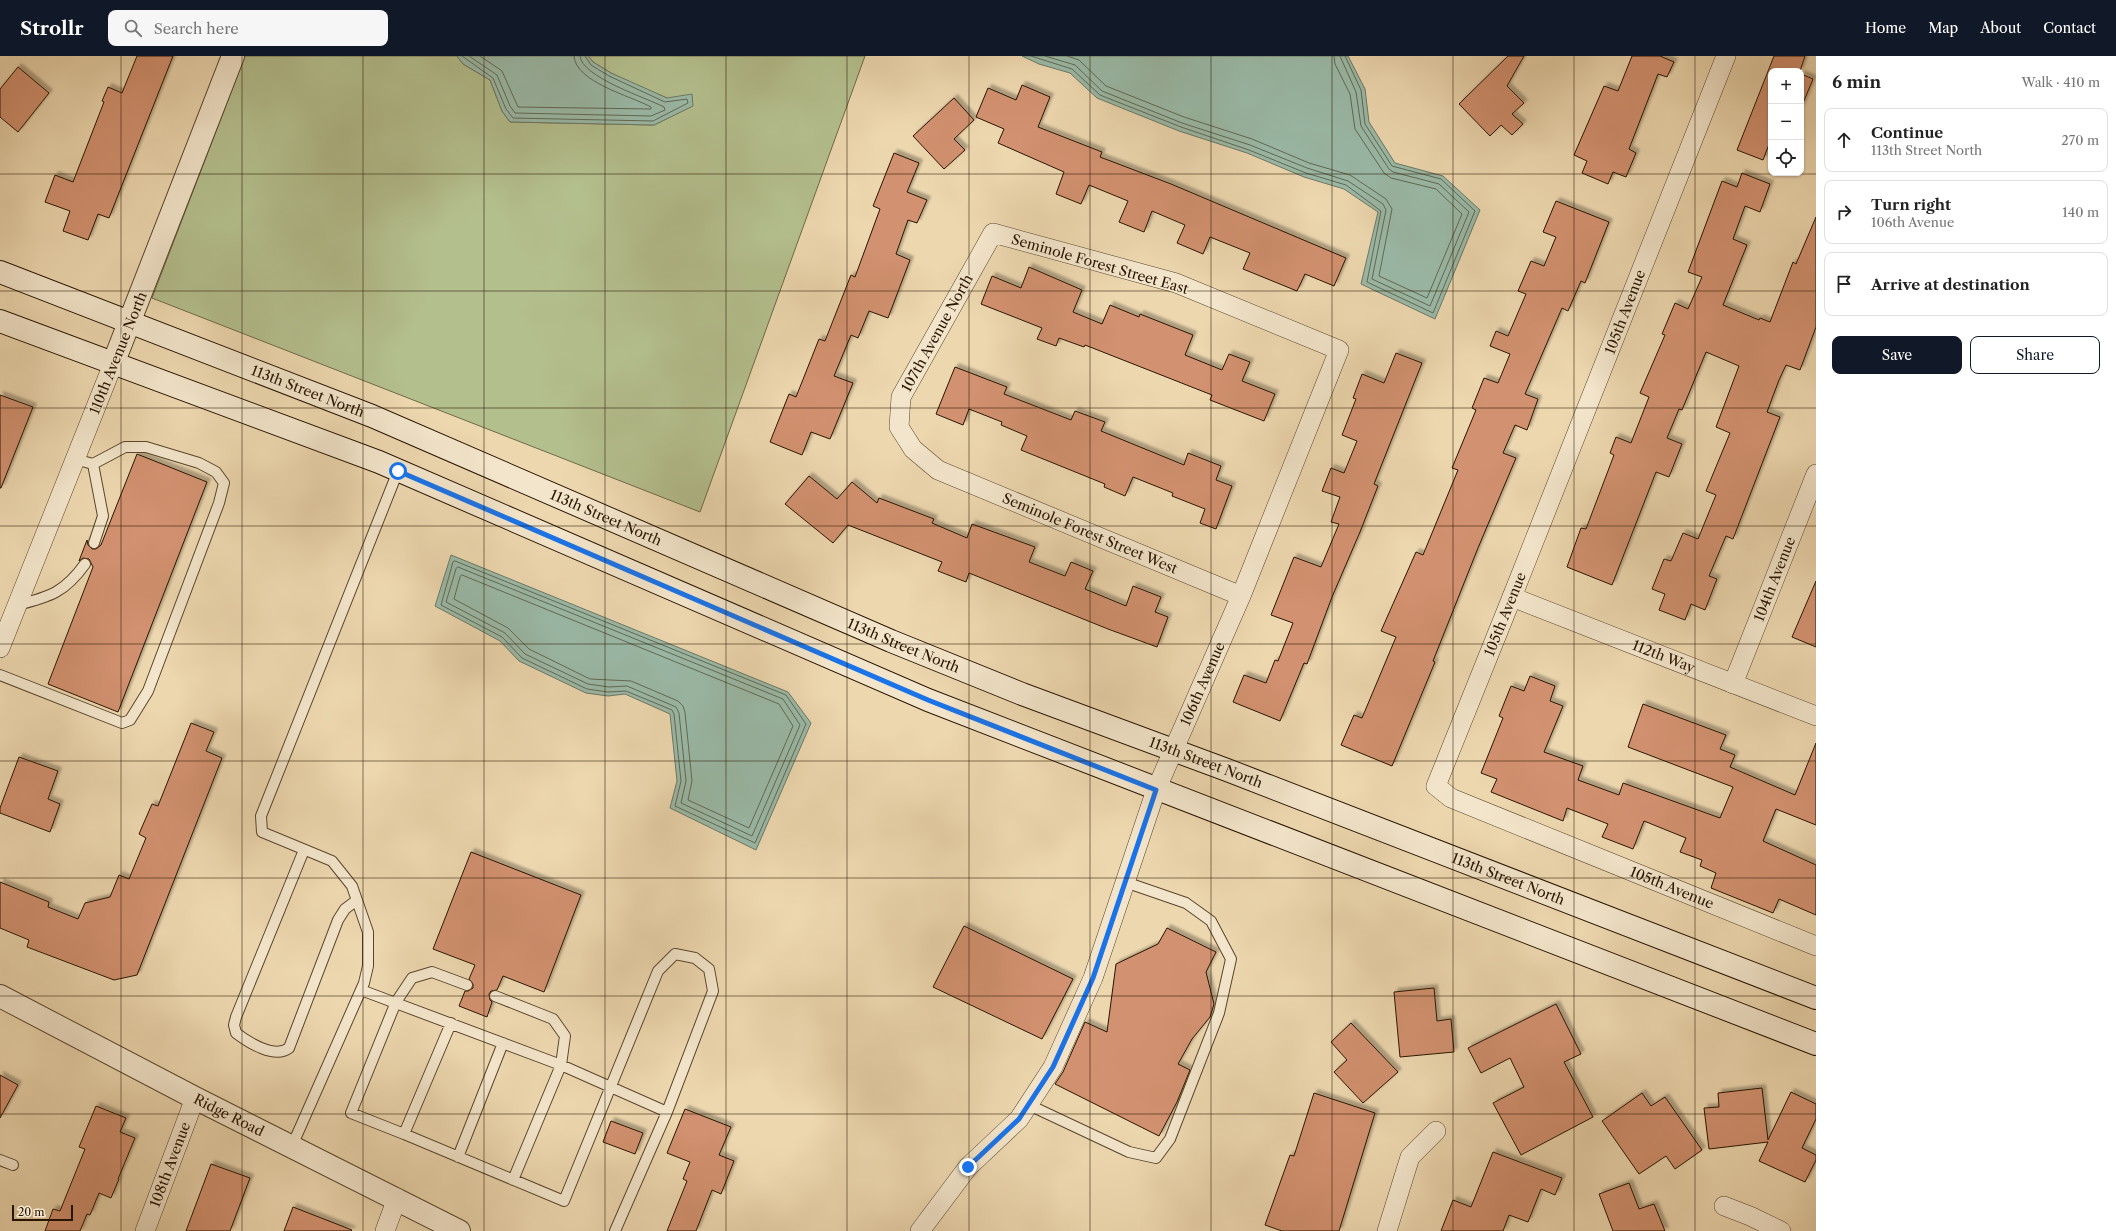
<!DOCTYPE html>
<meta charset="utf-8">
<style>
body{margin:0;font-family:"Libre Caslon Text",serif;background:#f6f6f6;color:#222}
.controls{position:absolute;right:12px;top:12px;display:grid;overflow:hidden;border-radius:8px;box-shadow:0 1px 3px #0004}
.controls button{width:36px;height:36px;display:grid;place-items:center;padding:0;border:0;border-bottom:1px solid #e0e0e0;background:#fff;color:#222;font:20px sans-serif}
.scale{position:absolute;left:12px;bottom:10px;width:61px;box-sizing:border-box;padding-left:4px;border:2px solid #291500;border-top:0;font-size:11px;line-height:14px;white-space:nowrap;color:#291500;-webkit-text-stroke:3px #f3e5cb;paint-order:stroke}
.stop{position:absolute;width:12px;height:12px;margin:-9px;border:3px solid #1a73e8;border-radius:50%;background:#fff}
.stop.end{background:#1a73e8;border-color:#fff;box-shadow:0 1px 4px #0008}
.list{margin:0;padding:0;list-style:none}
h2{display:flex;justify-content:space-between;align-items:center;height:52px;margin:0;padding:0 16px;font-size:17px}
h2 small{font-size:13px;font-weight:400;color:#767676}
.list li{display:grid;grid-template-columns:26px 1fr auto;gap:12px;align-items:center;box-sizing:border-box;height:64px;margin:0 8px 8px;padding:0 8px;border:1px solid #e0e0e0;border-radius:8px}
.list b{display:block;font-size:15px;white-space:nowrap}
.list p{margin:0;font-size:13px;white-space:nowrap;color:#767676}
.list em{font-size:13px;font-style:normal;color:#767676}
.actions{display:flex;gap:8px;padding:12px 16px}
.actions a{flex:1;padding:9px 0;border:1px solid #111827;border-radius:8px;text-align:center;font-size:14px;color:#111827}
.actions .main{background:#111827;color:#fff}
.icon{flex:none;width:22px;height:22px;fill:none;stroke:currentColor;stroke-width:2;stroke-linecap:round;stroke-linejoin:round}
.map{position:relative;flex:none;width:1816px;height:1175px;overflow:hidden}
header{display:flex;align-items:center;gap:24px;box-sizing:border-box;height:56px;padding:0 20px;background:#111827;color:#fff}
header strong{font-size:19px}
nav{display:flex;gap:22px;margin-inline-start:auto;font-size:14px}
.search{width:280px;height:36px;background:#f6f6f6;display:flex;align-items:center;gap:10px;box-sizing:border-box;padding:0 14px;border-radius:8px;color:#767676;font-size:15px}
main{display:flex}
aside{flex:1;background:#fff}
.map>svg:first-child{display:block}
</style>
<header>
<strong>Strollr</strong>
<div class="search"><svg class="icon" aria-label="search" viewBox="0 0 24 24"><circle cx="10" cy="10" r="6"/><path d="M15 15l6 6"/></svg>Search here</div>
<nav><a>Home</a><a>Map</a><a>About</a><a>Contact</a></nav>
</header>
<main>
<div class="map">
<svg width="1816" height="1175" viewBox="0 0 1816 1175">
<defs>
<filter id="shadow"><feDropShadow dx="3.5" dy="-3.5" stdDeviation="1" flood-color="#0004"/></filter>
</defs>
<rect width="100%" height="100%" fill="#edd7af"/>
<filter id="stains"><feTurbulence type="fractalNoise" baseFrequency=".005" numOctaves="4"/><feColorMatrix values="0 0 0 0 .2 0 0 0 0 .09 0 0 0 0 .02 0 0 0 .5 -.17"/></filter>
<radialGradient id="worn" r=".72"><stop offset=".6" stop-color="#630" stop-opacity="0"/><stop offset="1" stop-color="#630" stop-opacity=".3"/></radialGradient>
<path fill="#b4bf8e" stroke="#6e6a47" d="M 245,0 L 457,0 L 463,8 L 490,24 L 502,55 L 510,66 L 654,69 L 692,50 L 667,42 L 630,27 L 611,17 L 593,6 L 588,0 L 865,0 L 700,456 L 152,242 Z"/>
<path fill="#9abaa8" stroke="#6d7865" d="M 457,0 L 588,0 L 593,6 L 611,17 L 667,42 L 692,38 L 693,50 L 654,69 L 510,66 L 502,55 L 490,24 L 463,8 Z
M 1022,0 L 1348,0 L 1365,33 L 1369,66 L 1395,107 L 1443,120 L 1480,154 L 1435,263 L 1361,228 L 1378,156 L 1344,133 L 1304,121 L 1247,97 L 1179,75 L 1097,42 L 1070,17 L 1039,8 Z
M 451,499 L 788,636 L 811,667 L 756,794 L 670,752 L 677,725 L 670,658 L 625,638 L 608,640 L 586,637 L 519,605 L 500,585 L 435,550 Z"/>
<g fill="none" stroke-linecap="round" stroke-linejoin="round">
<path stroke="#626854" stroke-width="1" d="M 462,0 L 493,22 L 506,53 L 513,62 L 653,65 L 688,47 L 687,43 L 665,46 L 609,20 L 591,9 L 585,0
M 469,0 L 497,19 L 510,50 L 515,57 L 651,60 L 665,54 L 664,51 C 647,42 581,21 580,0
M 480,0 L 502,15 L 518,51 L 651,53 L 651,51 C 631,40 575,26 574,0
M 1031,0 L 1072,13 L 1100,39 L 1181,71 L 1249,94 L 1306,117 L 1346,129 L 1381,155 L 1367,226 L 1433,257 L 1475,155 L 1441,123 L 1392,110 L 1365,68 L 1361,34 L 1345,0
M 1045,0 L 1075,9 L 1102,35 L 1182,67 L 1250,89 L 1307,112 L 1348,125 L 1383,148 L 1386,154 L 1372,223 L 1430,250 L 1469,156 L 1439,128 L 1393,116 L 1389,113 L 1361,70 L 1356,36 L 1340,0
M 1067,0 L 1079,4 L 1106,30 L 1184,61 L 1252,83 L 1309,107 L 1350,119 L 1386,143 L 1392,153 L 1379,220 L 1427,242 L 1462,158 L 1436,133 L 1391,122 L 1384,117 L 1355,73 L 1350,38 L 1335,8 L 1334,0
M 455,505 L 786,639 L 806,668 L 755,787 L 675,750 L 681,725 L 674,658 L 672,654 L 626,635 L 608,636 L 587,633 L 522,602 L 502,581 L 441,549 L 453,506 Z
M 458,511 L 783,643 L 800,669 L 752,780 L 681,747 L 686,725 L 679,657 L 676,651 L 627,630 L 609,631 L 588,628 L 525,598 L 505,577 L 446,546 L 456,513 Z
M 462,519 L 779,648 L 793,670 L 749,772 L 688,744 L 692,725 L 685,656 L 683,650 L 678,645 L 631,625 L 590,623 L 529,593 L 508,572 L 454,543 L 460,521 Z"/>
</g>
<path fill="#d2916f" stroke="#291500" filter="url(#shadow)" d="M 137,0 L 173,0 L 109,162 L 98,158 L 88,184 L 63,175 L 70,155 L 45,146 L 55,119 L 73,126 L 104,46 L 102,45 L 108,31 L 122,37 Z
M 1508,0 L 1524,0 L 1507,30 L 1524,47 L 1512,58 L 1523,68 L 1512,79 L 1501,69 L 1490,80 L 1459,48 Z
M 1632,0 L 1660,0 L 1674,6 L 1667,21 L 1658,18 L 1629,93 L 1636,97 L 1626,121 L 1613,116 L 1608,128 L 1582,117 L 1587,105 L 1574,99 L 1604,30 L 1618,35 Z
M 1774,0 L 1805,0 L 1800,15 L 1771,15 L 1771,83 L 1763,104 L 1737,94 Z
M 18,11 L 49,37 L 18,76 L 0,61 L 0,33 Z
M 1801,18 L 1813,23 L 1801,52 Z
M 1022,29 L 1050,41 L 1038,71 L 1102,96 L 1100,101 L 1171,128 L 1346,202 L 1334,230 L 1305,218 L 1297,235 L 1243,213 L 1250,197 L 1210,181 L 1203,198 L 1177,187 L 1185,169 L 1152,155 L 1144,176 L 1119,166 L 1128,145 L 1089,129 L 1081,148 L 1056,138 L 1064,116 L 998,87 L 1004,73 L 976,61 L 988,32 L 1016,44 Z
M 954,42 L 974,64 L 954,83 L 965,94 L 944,113 L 913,80 Z
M 894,97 L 919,107 L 907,136 L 927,144 L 917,167 L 908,164 L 896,198 L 910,204 L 888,262 L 869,255 L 858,282 L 851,279 L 834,320 L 853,327 L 830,383 L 811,376 L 802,399 L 770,386 L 789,338 L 796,341 L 819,283 L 825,285 L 851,219 L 855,221 L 880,153 L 873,150 Z
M 1742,117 L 1770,128 L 1760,156 L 1745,150 L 1733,183 L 1747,189 L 1723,249 L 1759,264 L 1760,262 L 1770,266 L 1793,206 L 1796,208 L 1816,161 L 1816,271 L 1800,314 L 1786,309 L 1779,324 L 1767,356 L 1780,361 L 1733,483 L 1726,480 L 1709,520 L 1717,523 L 1705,554 L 1691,548 L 1685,564 L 1659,554 L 1665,538 L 1652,533 L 1664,503 L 1671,505 L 1683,477 L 1698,483 L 1716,439 L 1706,435 L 1730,377 L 1716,371 L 1739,310 L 1706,296 L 1682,354 L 1679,353 L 1667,382 L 1682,388 L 1669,421 L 1656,416 L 1612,529 L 1567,511 L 1581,472 L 1586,473 L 1614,399 L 1610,397 L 1616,381 L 1631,387 L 1649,341 L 1640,337 L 1665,279 L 1662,278 L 1675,247 L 1688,253 L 1702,221 L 1688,216 L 1722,125 L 1737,131 Z
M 1556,145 L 1609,166 L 1585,227 L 1581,225 L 1568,255 L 1562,252 L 1525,338 L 1538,343 L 1527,374 L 1515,369 L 1503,397 L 1516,402 L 1478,492 L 1433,605 L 1435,606 L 1392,710 L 1341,689 L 1354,659 L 1362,662 L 1396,581 L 1381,575 L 1416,496 L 1423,499 L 1458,414 L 1452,412 L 1476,354 L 1472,352 L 1484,322 L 1498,327 L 1510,298 L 1490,290 L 1496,275 L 1508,280 L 1526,238 L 1518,235 L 1531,205 L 1544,210 L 1556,181 L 1543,176 Z
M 1029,211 L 1082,234 L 1073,256 L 1102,268 L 1110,249 L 1139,261 L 1140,258 L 1193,279 L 1185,299 L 1222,314 L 1229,298 L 1250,306 L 1242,325 L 1275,338 L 1264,365 L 1210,344 L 1212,339 L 1085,289 L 1084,291 L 1059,282 L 1056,290 L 1037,283 L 1042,272 L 981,248 L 992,220 L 1021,232 Z
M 1396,297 L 1422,307 L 1374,428 L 1378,430 L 1360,476 L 1332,541 L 1307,608 L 1304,607 L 1280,665 L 1233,646 L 1244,619 L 1266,627 L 1275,604 L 1278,605 L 1293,567 L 1271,559 L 1294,501 L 1321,511 L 1339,468 L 1331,466 L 1340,441 L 1322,435 L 1331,412 L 1344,417 L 1357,385 L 1342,379 L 1356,343 L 1353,342 L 1362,318 L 1384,327 Z
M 955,311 L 1007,331 L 1004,338 L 1071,364 L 1075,355 L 1105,366 L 1101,375 L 1184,409 L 1188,397 L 1221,410 L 1216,424 L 1232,430 L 1216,473 L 1200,467 L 1205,453 L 1172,440 L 1173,437 L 1133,421 L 1125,440 L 1104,431 L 1105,428 L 1021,394 L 1027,380 L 1001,369 L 1002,366 L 969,353 L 963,369 L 936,358 Z
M 0,339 L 33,351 L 1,432 L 0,432 Z
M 137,398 L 207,426 L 118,656 L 48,628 L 93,511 L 89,503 L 83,502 L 79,505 L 87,484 L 88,489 L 92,493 L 96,493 L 101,489 Z
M 809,420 L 837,443 L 852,426 L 877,447 L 879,442 L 934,463 L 932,467 L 967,482 L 972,468 L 1035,491 L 1029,506 L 1065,520 L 1071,506 L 1093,515 L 1085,533 L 1126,550 L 1133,530 L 1161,541 L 1155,556 L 1168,561 L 1157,591 L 1108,573 L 969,517 L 966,526 L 938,515 L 942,506 L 848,469 L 833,487 L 785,448 Z
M 1816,525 L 1816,591 L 1792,581 Z
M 1530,620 L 1555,630 L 1550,645 L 1563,650 L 1544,696 L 1583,710 L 1578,724 L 1619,739 L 1623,727 L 1720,762 L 1733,731 L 1628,691 L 1643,648 L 1726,679 L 1720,693 L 1735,699 L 1730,711 L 1795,739 L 1816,687 L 1816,769 L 1776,753 L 1763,785 L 1816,809 L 1816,859 L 1779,843 L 1773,857 L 1711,832 L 1716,817 L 1700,810 L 1702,804 L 1680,796 L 1686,782 L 1644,765 L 1633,793 L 1602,781 L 1608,768 L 1567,752 L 1563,765 L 1491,736 L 1497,723 L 1481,717 L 1503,662 L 1499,660 L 1511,630 L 1524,635 Z
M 191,667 L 214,676 L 206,695 L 222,702 L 137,919 L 114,924 L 27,891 L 29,884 L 0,872 L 0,826 L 49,846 L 48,851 L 78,863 L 85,847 L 110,841 L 119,819 L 129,823 L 146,782 L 139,778 L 152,748 L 158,750 Z
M 19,701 L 58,715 L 48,743 L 60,748 L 50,776 L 0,757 L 0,752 Z
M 471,796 L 581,839 L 544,936 L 503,920 L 497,934 L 491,935 L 489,938 L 490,944 L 492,946 L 487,961 L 459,950 L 465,935 L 468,935 L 473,932 L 473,928 L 469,923 L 475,909 L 433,893 Z
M 964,870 L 1073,923 L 1042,983 L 933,931 Z
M 1167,872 L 1216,896 L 1206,916 L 1214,948 L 1210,961 L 1192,983 L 1178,1008 L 1190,1014 L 1177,1046 L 1159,1080 L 1055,1028 L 1063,1016 L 1085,966 L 1107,976 L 1116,908 L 1158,888 Z
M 1434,932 L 1437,965 L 1451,963 L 1454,996 L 1400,1001 L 1394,936 Z
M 1556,948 L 1581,998 L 1564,1006 L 1593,1061 L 1521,1099 L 1493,1047 L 1524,1031 L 1510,1002 L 1481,1017 L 1468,992 Z
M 1351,967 L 1398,1016 L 1363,1047 L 1334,1016 L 1347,1004 L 1331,986 Z
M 0,1019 L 18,1029 L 0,1062 Z
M 1762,1032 L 1768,1084 L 1791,1036 L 1816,1048 L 1816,1063 L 1802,1092 L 1816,1099 L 1816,1104 L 1805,1126 L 1759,1105 L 1768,1086 L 1709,1093 L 1704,1052 L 1719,1051 L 1718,1037 Z
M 1314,1037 L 1375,1057 L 1339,1175 L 1282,1175 L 1265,1169 L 1290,1099 L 1294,1100 Z
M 1642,1037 L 1651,1050 L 1665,1041 L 1702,1094 L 1675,1113 L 1666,1100 L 1639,1118 L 1602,1065 Z
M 96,1050 L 126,1062 L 120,1076 L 135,1082 L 118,1123 L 119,1123 L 111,1142 L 99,1137 L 90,1159 L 87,1158 L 80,1175 L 45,1175 L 53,1153 L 60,1155 L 85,1093 L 79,1091 Z
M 685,1053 L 731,1071 L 719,1099 L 734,1105 L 721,1138 L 712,1134 L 696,1175 L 667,1175 L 687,1125 L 683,1123 L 690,1106 L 667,1097 Z
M 611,1065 L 643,1077 L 635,1098 L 603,1086 Z
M 1493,1096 L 1562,1122 L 1555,1139 L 1541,1133 L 1528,1166 L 1509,1159 L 1503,1175 L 1441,1175 L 1453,1144 L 1471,1151 Z
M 211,1108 L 250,1122 L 230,1175 L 186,1175 Z
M 1629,1127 L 1639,1153 L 1654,1148 L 1665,1175 L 1613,1175 L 1599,1138 Z
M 293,1151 L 352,1174 L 351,1175 L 284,1175 Z"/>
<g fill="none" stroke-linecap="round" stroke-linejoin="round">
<defs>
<path id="service" d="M 75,403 L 93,408 L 103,460 L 94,487
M 17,549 C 50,541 65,536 85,508
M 0,619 L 122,667 L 130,664 L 148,635 L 219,447 L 224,427 L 216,416 L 199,407 L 146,391 L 125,391 L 93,408
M 304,794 L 236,961 L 234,969 L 236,977 C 249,987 275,1003 289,992 L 338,864 L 345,853 L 357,844
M 361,934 L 561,1009 L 667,1056 L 615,1175
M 495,940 L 553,963 L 565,980 L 561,1009 L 513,1124
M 451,967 L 404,1078 L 564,1145 L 658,915 L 675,898 L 695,902 L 709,913 L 713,935 L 667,1056
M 1029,1049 L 1129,1096 L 1156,1102 L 1170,1083 L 1219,957 L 1231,903 L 1211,865 L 1186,847 L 1125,826
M 404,1078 L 351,1057 L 396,946 L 412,922 L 432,916 L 467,929
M 292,1090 L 364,927 L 368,910 L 368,876 L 352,830 L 332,805 L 262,776 L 261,760 L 398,415
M 458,1101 L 503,987
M 0,1104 L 13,1109"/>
<g id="minor">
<path id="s1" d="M 1726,0 L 1512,541 L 1436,730 L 1451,742 L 1816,890"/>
<path id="s2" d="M 1512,541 L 1816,660"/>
<path d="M 0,592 L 113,308"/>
<path id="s3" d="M 1733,628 L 1816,418"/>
<path d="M 1724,1150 L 1750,1160 L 1781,1175"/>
<path id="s4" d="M 145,1175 L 195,1042"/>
<path d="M 385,1175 L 397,1142"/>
<path id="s5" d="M 920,1175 L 968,1111 L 1019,1063 L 1053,1011 L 1093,922 L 1156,734 L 1241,540 L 1339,294 L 1176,227 L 993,177 L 901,341 L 899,371 L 913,393 L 938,414 L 1241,540"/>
<path d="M 1387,1175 L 1410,1101 L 1436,1075"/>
</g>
<g id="tertiary">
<path d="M 113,308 L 233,0"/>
<path id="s6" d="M 0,940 L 195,1042 L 459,1175"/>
</g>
<g id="secondary">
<path id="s7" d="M 0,216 L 372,360 L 891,585 L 1022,638 L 1227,714 L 1816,942"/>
<path d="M 0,265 L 379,406 L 928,644 L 1816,988"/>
</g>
</defs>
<use href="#service" stroke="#5a462c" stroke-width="12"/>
<use href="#minor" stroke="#5a462c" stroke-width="20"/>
<use href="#tertiary" stroke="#5a462c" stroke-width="24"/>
<use href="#secondary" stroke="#291500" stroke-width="24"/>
<use href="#service" stroke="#f3e5cb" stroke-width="10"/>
<use href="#minor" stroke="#f3e5cb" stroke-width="19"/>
<use href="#tertiary" stroke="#f3e5cb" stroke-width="22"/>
<use href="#secondary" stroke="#f3e5cb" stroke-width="22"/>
</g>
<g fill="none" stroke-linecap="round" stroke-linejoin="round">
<path stroke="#1a73e8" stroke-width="5" d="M 398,415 L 928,644 L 1156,734 L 1093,922 L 1053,1011 L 1019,1063 L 968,1111"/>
</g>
<path fill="none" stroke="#291500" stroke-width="1" stroke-opacity="0.55" d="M 121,0 L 121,1175M 242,0 L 242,1175M 363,0 L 363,1175M 484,0 L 484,1175M 605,0 L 605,1175M 726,0 L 726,1175M 847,0 L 847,1175M 969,0 L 969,1175M 1090,0 L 1090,1175M 1211,0 L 1211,1175M 1332,0 L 1332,1175M 1453,0 L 1453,1175M 1574,0 L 1574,1175M 1695,0 L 1695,1175M 0,118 L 1816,118M 0,235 L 1816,235M 0,352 L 1816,352M 0,470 L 1816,470M 0,588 L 1816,588M 0,705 L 1816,705M 0,822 L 1816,822M 0,940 L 1816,940M 0,1058 L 1816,1058"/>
<g text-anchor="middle" stroke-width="3" stroke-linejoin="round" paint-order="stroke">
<g font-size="14" fill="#291500" stroke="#f3e5cb">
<text transform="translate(1100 208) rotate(16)" y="5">Seminole Forest Street East</text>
<text transform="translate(1625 256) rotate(-69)" y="5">105th Avenue</text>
<text transform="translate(937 277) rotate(-61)" y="5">107th Avenue North</text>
<text transform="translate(118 297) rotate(-68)" y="5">110th Avenue North</text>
<text dy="5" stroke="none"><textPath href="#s7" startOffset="330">113th Street North</textPath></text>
<text dy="5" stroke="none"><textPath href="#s7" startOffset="654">113th Street North</textPath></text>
<text dy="5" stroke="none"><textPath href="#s5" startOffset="1792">Seminole Forest Street West</textPath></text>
<text dy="5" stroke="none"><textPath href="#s3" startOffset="113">104th Avenue</textPath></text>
<text transform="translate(1505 558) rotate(-68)" y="5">105th Avenue</text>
<text dy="5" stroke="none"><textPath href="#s7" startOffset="978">113th Street North</textPath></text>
<text dy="5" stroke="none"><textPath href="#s2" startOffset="163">112th Way</textPath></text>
<text dy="5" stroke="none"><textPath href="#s5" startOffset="624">106th Avenue</textPath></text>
<text dy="5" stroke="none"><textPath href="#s7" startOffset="1302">113th Street North</textPath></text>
<text dy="5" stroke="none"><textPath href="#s7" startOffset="1626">113th Street North</textPath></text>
<text dy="5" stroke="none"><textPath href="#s1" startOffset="1043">105th Avenue</textPath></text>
<text dy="5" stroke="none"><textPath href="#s6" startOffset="258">Ridge Road</textPath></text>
<text dy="5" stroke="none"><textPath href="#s4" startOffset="71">108th Avenue</textPath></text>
</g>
</g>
<rect width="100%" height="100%" filter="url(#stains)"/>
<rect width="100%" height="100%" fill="url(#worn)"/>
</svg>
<div class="controls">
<button>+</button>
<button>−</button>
<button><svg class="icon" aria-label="locate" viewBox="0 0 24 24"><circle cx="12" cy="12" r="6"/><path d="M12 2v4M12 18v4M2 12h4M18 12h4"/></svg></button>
</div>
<div class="scale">20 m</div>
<div class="stop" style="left:398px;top:415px"></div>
<div class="stop end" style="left:968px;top:1111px"></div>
</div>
<aside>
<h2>6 min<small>Walk · 410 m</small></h2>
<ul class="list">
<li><svg class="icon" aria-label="ahead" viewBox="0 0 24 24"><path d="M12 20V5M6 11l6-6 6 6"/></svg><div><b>Continue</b><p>113th Street North</p></div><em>270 m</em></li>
<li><svg class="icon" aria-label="right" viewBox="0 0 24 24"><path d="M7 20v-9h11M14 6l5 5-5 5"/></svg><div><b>Turn right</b><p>106th Avenue</p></div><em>140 m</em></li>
<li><svg class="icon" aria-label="arrive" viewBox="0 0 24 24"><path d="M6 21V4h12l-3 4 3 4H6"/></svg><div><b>Arrive at destination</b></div></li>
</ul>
<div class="actions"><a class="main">Save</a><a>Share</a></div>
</aside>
</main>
